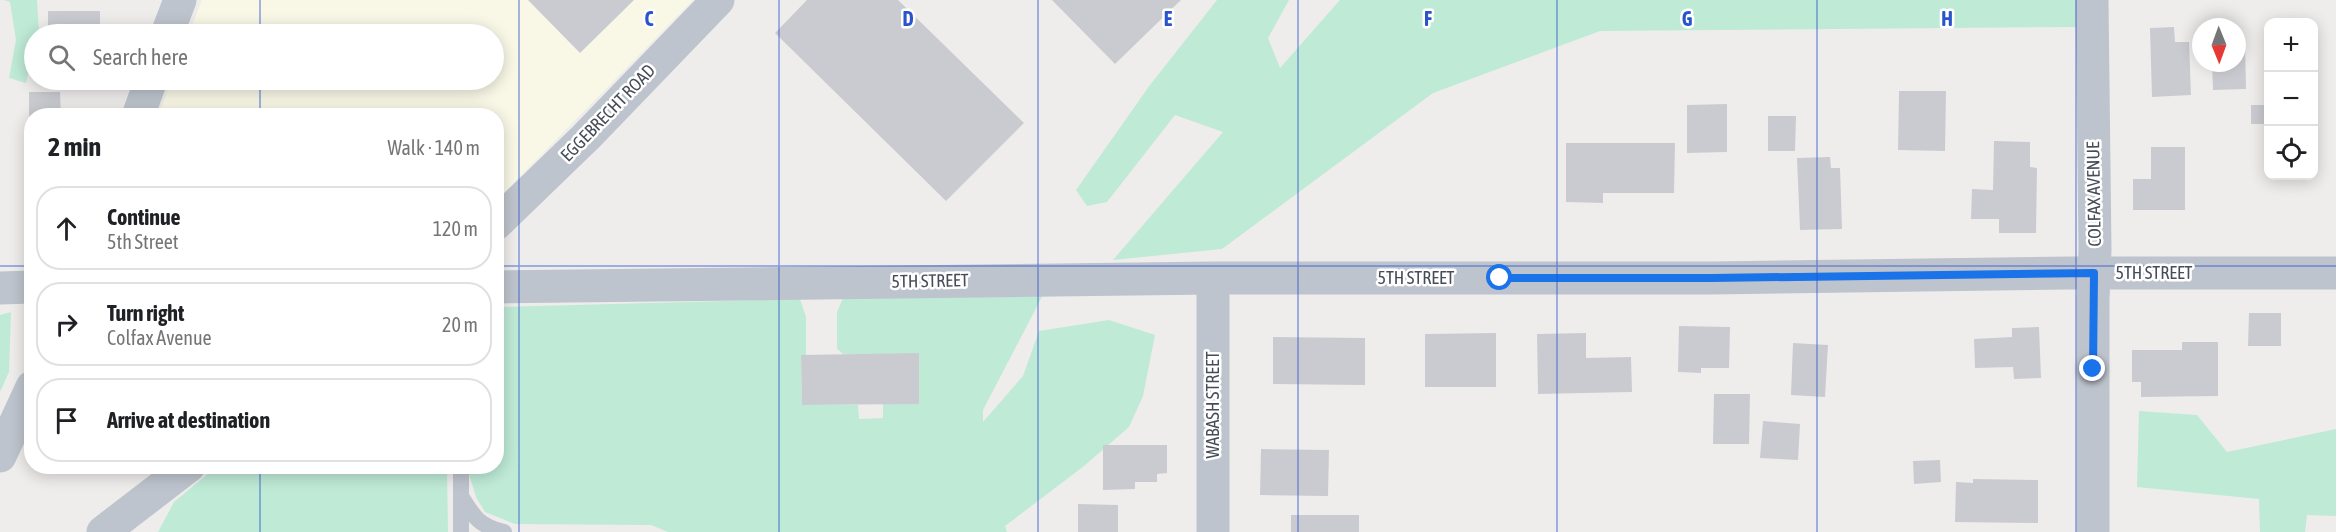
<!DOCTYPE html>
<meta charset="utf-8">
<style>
body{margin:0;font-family:"Asap Condensed",sans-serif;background:#f2f2f2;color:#202124}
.controls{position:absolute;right:18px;top:18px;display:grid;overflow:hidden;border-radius:12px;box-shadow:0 3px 15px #0003}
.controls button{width:54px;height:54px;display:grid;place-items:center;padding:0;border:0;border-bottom:2px solid #e0e0e0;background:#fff;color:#202124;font:30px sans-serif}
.compass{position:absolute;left:2192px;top:18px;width:54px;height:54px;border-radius:50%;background:#fff;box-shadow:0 3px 15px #0003;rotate:179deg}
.stop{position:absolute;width:18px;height:18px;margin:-14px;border:4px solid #1a73e8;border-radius:50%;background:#fff}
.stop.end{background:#1a73e8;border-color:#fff;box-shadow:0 2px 6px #0008}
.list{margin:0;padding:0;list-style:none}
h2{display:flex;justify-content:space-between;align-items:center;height:78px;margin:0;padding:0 24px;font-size:26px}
h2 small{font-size:20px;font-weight:400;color:#757577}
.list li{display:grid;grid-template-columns:39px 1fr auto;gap:18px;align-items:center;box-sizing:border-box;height:84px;margin:0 12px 12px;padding:0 12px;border:2px solid #e0e0e0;border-radius:24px}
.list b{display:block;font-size:22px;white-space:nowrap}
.list p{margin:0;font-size:20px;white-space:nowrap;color:#757577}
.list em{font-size:20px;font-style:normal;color:#757577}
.icon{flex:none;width:33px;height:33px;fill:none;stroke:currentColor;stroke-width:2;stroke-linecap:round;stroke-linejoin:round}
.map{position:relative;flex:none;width:2336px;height:532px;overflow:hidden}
.search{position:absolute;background:#fff;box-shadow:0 3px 15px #0003;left:24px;top:24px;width:480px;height:66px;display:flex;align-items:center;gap:15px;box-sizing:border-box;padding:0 21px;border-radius:33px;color:#757577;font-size:22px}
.panel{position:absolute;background:#fff;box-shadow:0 3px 15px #0003;left:24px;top:108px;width:480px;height:366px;border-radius:24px}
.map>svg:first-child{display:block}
</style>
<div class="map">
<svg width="2336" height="532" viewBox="0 0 2336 532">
<rect width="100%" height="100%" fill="#efedec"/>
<path fill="#f9f7e6" d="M 202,0 L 693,0 L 497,200 L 496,116 L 158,116 L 172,80 L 494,80 L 494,34 L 189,34 Z"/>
<path fill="#beead6" d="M 4,0 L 37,0 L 39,33 L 34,34 L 34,50 L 26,83 L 9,78 L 16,40 L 10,2 Z
M 1217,0 L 1289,0 L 1268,38 L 1280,68 L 1340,0 L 2076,0 L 2076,27 L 1600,31 L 1433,93 L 1222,249 L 1113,260 L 1223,132 L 1175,115 L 1107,202 L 1087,206 L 1076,190 L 1150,85 Z
M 1045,291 L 983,410 L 983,422 L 1023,376 L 1039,331 L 1109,320 L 1155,335 L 1143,396 L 1129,427 L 1084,466 L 1005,526 L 1007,532 L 668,532 L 651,525 L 515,524 L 485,512 L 476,497 L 467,467 L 496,466 L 497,307 L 800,299 L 806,317 L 806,355 L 801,355 L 802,405 L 858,405 L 859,419 L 883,418 L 883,404 L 919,404 L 919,354 L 843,354 L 837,349 L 837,312 L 843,298 Z
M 11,312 L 9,372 L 0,392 L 0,315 Z
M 2139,411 L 2197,415 L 2227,452 L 2336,429 L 2336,516 L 2307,515 L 2305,532 L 2260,532 L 2259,499 L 2137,487 Z
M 216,467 L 447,467 L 448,532 L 158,532 L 174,502 Z"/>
<path fill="#cacbd1" d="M 528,0 L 634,0 L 580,53 Z
M 807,0 L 898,0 L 1024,123 L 946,201 L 775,33 Z
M 1052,0 L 1181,0 L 1115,64 Z
M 48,11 L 100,11 L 100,34 L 48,34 Z
M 2174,27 L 2175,42 L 2189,42 L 2191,95 L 2152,97 L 2150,28 Z
M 2237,42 L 2245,42 L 2246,89 L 2213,90 L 2212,63 L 2237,63 Z
M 1899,91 L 1946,91 L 1945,151 L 1898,150 Z
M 29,92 L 60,92 L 61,116 L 29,116 Z
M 1727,104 L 1727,152 L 1687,153 L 1687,105 Z
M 2251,105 L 2268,105 L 2268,124 L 2251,124 Z
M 1768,116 L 1796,116 L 1795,151 L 1768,151 Z
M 1994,141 L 2030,142 L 2030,167 L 2037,168 L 2036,233 L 1999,233 L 1999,219 L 1971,219 L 1972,189 L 1993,190 Z
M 1566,143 L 1675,143 L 1674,193 L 1603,193 L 1603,203 L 1566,202 Z
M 2151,147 L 2185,147 L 2185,210 L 2133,210 L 2133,179 L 2151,179 Z
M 1830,157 L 1831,168 L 1840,168 L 1842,229 L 1800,230 L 1797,158 Z
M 2249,313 L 2281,313 L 2281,346 L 2248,346 Z
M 1679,326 L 1730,327 L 1729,368 L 1701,368 L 1701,373 L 1678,372 Z
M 2039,327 L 2041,378 L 2014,379 L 2013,367 L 1975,368 L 1974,339 L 2012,337 L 2012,328 Z
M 1496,333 L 1496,387 L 1425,387 L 1425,334 Z
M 1586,333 L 1586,358 L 1631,357 L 1632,392 L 1538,394 L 1537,334 Z
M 1273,337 L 1365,338 L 1365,385 L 1273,384 Z
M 2182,342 L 2218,342 L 2218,396 L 2141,397 L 2141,382 L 2132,382 L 2132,350 L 2182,350 Z
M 1793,343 L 1828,345 L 1825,397 L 1791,395 Z
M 919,353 L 919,404 L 802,405 L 801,355 Z
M 1714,394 L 1750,394 L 1749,444 L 1713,444 Z
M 1763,421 L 1800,424 L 1798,460 L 1760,458 Z
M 1103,445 L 1167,445 L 1167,473 L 1157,474 L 1157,482 L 1135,482 L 1135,489 L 1103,490 Z
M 1261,449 L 1329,450 L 1328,496 L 1260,495 Z
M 1940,460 L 1941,482 L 1914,484 L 1913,461 Z
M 1973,479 L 2038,480 L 2038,523 L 1955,522 L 1956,482 L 1973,483 Z
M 1078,504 L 1118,505 L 1118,532 L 1078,532 Z
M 1291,515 L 1359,515 L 1359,532 L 1291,532 Z"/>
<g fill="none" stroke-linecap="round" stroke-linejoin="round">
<path stroke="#bec4cd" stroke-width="16" d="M 461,496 C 474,517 479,526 504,532
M 461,532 L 461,466"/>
<path stroke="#bec4cd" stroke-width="33" d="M 2092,0 L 2095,249 L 2093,300 L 2093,532
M 167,34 L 180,0
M 138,116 L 151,80
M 496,224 L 586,137 L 718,0
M 496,287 L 1213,278 L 1712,278 L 2069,273 L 2336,273
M 0,288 L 32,287
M 0,456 L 32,387
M 103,532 L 189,466
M 1213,532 L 1213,278"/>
</g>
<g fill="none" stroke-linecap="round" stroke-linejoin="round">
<path stroke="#1a73e8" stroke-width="8" d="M 1500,278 L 1712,278 L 2094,273 L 2093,369"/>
</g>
<path fill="none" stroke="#2954cc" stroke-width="1.5" stroke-opacity="0.55" d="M 260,0 L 260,34M 519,0 L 519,532M 779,0 L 779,532M 1038,0 L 1038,532M 1298,0 L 1298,532M 1557,0 L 1557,532M 1817,0 L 1817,532M 2076,0 L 2076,532M 260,80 L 260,116M 0,266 L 32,266M 496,266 L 2336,266M 260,466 L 260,532"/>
<g text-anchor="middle" stroke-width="5" stroke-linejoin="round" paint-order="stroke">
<g font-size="18" fill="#464d58" stroke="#fff">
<text transform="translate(608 113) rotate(-46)" y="6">EGGEBRECHT ROAD</text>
<text transform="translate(2094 194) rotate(-91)" y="6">COLFAX AVENUE</text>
<text x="2154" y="279">5TH STREET</text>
<text x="1416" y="284">5TH STREET</text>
<text transform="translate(930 281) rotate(-1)" y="6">5TH STREET</text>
<text transform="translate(1213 405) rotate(-90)" y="6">WABASH STREET</text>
</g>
</g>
<g font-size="20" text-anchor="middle" font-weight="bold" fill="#2954cc" stroke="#fff" stroke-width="5" stroke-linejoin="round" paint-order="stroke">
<text x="649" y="26">C</text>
<text x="908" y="26">D</text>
<text x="1168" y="26">E</text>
<text x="1428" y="26">F</text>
<text x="1687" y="26">G</text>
<text x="1947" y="26">H</text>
</g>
</svg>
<div class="controls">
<button>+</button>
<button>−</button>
<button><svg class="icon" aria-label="locate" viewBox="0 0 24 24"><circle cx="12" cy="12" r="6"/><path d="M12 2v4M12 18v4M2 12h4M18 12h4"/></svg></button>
</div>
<svg class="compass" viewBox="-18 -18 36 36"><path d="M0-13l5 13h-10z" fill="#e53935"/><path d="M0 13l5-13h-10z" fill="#757577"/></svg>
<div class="stop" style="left:1500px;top:278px"></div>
<div class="stop end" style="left:2093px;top:369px"></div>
<div class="search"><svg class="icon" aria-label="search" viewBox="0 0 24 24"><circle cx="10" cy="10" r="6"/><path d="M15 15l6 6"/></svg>Search here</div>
<section class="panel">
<h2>2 min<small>Walk · 140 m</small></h2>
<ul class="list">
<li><svg class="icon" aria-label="ahead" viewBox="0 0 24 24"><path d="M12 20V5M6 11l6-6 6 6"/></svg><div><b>Continue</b><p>5th Street</p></div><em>120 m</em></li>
<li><svg class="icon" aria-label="right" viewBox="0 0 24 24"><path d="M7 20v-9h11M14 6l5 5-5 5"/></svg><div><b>Turn right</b><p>Colfax Avenue</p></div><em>20 m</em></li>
<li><svg class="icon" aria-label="arrive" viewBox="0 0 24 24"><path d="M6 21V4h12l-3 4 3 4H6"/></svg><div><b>Arrive at destination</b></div></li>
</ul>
</section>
</div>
